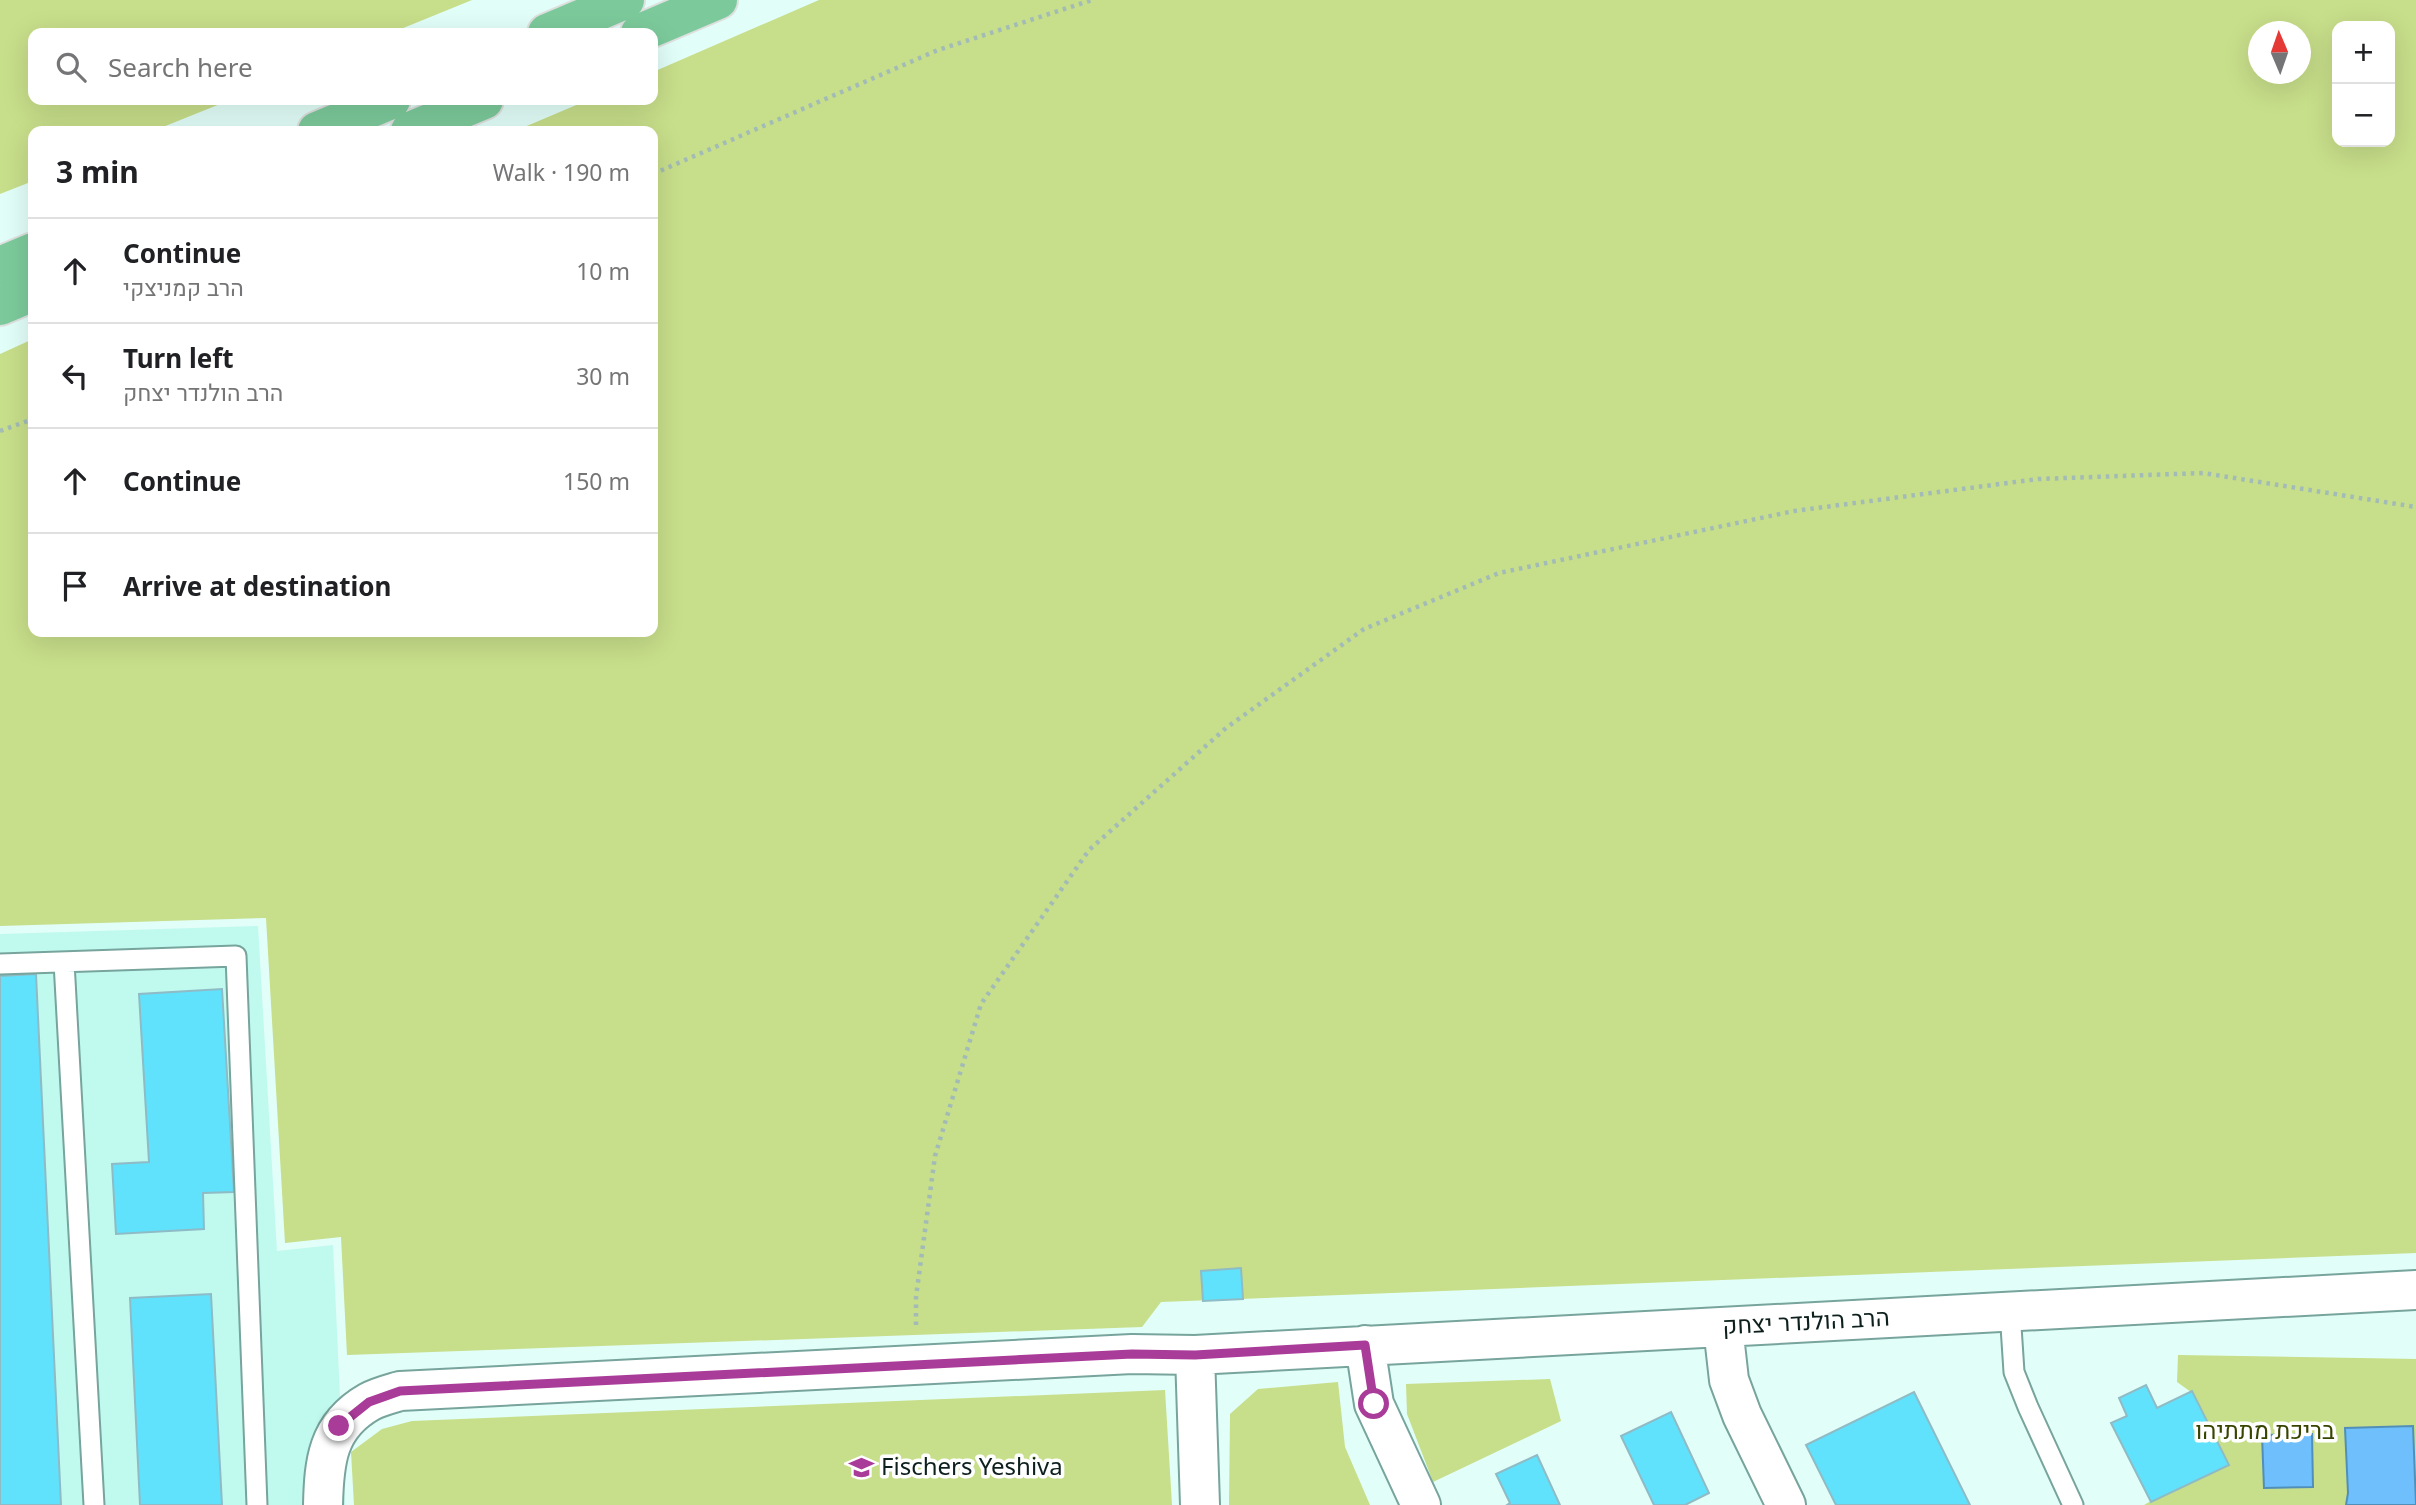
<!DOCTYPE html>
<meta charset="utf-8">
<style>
body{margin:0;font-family:"Noto Sans",Heebo,sans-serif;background:#f2f2f2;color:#202124}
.controls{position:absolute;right:21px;top:21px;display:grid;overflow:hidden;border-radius:14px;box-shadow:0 7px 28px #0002}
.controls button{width:63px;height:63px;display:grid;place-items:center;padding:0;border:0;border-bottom:2px solid #e0e0e0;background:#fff;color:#202124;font:35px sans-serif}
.compass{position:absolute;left:2248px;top:21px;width:63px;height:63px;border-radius:50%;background:#fff;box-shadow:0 7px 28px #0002;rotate:358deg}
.stop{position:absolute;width:21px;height:21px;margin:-16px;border:5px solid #aa3c99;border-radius:50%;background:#fff}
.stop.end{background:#aa3c99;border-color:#fff;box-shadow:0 2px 7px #0008}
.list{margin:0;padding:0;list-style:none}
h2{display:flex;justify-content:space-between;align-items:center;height:91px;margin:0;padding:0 28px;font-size:30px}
h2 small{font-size:23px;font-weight:400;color:#757577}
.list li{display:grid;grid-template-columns:46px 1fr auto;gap:21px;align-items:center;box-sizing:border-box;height:105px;padding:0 28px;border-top:2px solid #e0e0e0}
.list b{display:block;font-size:26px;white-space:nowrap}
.list p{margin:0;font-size:23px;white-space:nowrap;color:#757577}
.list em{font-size:23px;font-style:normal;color:#757577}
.icon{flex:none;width:38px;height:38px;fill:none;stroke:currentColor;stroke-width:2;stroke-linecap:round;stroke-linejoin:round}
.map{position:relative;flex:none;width:2416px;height:1505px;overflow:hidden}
.search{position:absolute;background:#fff;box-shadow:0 7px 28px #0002;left:28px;top:28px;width:630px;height:77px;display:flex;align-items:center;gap:18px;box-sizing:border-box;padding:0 24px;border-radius:14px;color:#757577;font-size:26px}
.panel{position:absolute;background:#fff;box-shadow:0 7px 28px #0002;left:28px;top:126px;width:630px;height:511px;border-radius:14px}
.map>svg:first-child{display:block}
</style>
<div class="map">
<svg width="2416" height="1505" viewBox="0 0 2416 1505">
<rect width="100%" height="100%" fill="#e2fef8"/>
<path fill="#c0faef" d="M 258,926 L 277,1251 L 333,1245 L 345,1505 L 0,1505 L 0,934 Z"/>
<path fill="#c7de8a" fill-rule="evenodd" d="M 0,0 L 472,0 L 391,33 L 33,33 L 33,100 L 230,100 L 153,131 L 33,131 L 33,181 L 0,194 Z
M 819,0 L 2416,0 L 2416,1253 L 1161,1302 L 1142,1327 L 347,1355 L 341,1237 L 285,1243 L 266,918 L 0,926 L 0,354 L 33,339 L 33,632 L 653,632 L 653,131 L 515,131 L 588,100 L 653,100 L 653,72 ZM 2337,26 L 2390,26 L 2390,142 L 2337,142 ZM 2258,32 L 2300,32 L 2300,74 L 2258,74 Z
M 2178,1355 L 2416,1359 L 2416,1505 L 2144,1505 L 2151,1501 L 2111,1423 L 2127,1415 L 2119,1398 L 2146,1385 L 2158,1408 L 2191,1392 L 2177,1382 Z
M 1550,1379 L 1561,1421 L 1433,1482 L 1407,1414 L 1406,1384 Z
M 1338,1382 L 1345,1447 L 1370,1505 L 1229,1505 L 1230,1414 L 1258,1389 Z
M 1165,1390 L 1172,1505 L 354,1505 L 351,1452 L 382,1429 L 412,1421 Z"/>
<path fill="#6ebffc" stroke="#518fb9" stroke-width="2" d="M 2413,1426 L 2416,1505 L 2346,1505 L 2348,1493 L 2345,1428 Z
M 2312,1434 L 2313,1487 L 2264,1488 L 2262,1435 Z"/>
<path fill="#60e2fc" stroke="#8ebbc5" stroke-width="2" d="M 36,974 L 61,1505 L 0,1505 L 0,976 Z
M 222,989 L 234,1192 L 203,1193 L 204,1229 L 116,1234 L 112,1164 L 149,1162 L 139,994 Z
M 1241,1268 L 1243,1299 L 1203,1301 L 1201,1271 Z
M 211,1294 L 222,1505 L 140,1505 L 130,1298 Z
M 2146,1385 L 2157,1408 L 2192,1391 L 2229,1465 L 2151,1502 L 2111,1423 L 2127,1416 L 2119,1398 Z
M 1914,1392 L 1970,1505 L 1836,1505 L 1806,1445 Z
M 1671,1412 L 1709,1493 L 1685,1505 L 1654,1505 L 1621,1436 Z
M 1537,1455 L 1560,1505 L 1507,1505 L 1510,1503 L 1496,1474 Z"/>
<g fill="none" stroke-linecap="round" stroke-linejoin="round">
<defs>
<path id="lane" d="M 64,962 L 94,1505
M 0,964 L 236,956 L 257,1505
M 2010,1311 L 2014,1372 L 2028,1407 L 2073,1505"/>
<path id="street" d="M 1723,1327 L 1729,1380 L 1742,1415 L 1786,1505
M 1365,1345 L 1374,1404 L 1421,1505
M 1195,1355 L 1200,1505
M 323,1505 C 324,1462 327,1426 369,1402 C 378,1397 390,1394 400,1391 L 1132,1354 L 1195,1355 L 2416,1290"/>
<path id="primary" d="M 547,33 L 625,0
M 640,33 L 718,0
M 317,131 L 391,100
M 410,131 L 484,100
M 0,266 L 33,252
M 0,306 L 33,292"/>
</defs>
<use href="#lane" stroke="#77a49c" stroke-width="23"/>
<use href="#street" stroke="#77a49c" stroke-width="42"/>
<use href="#primary" stroke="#dde0df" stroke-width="42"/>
<path stroke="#a2bbb6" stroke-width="4.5" stroke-dasharray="3.5 5" stroke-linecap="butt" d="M 653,174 L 938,50 L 1092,0
M 0,431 L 33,419
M 916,1325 L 916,1297 L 935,1156 L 981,1004 L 1089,850 L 1226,728 L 1364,629 L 1499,573 L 1794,511 L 2038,479 L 2203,473 L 2416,507"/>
<use href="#lane" stroke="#fff" stroke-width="19"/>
<use href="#street" stroke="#fff" stroke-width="38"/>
<use href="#primary" stroke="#7cca9b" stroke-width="38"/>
</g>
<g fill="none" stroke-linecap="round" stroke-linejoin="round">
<path stroke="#aa3c99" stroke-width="9" d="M 339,1426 L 369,1402 L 400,1391 L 1132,1354 L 1195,1355 L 1365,1345 L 1374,1404"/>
</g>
<defs>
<symbol id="university-bare" viewBox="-9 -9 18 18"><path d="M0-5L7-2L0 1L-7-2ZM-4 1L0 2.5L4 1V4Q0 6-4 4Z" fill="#aa3c99" stroke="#fff" stroke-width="2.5" paint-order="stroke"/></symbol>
</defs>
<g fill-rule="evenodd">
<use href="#university-bare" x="844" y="1450" width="35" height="35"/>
</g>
<g text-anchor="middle" stroke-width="7" stroke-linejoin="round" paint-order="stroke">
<g font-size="24" fill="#0e201d" stroke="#fff">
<text transform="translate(1806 1322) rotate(-3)" y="8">הרב הולנדר יצחק</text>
</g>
<g font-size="24" fill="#384500" stroke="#fff">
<text x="2265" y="1439">בריכת מתתיהו</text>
</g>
<g font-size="24" fill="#0e201d" stroke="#fff" text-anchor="start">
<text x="881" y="1475">Fischers Yeshiva</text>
</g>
</g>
</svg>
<div class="controls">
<button>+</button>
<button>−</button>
</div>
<svg class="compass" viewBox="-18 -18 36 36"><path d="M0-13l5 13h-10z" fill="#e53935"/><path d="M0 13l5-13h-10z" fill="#757577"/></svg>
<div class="stop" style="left:1374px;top:1404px"></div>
<div class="stop end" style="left:339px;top:1426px"></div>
<div class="search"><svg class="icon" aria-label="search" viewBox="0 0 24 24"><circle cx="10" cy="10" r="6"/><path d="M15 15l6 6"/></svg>Search here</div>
<section class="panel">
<h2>3 min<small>Walk · 190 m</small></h2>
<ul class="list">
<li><svg class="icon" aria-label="ahead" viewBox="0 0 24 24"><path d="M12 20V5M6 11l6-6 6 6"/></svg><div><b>Continue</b><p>הרב קמניצקי</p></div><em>10 m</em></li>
<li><svg class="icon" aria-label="left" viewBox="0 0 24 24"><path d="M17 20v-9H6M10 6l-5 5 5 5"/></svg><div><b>Turn left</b><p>הרב הולנדר יצחק</p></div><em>30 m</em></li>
<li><svg class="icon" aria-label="ahead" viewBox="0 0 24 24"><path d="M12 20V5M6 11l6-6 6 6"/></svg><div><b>Continue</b></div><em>150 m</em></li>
<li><svg class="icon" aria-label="arrive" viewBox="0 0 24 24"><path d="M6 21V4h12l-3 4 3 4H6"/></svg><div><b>Arrive at destination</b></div></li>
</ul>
</section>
</div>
